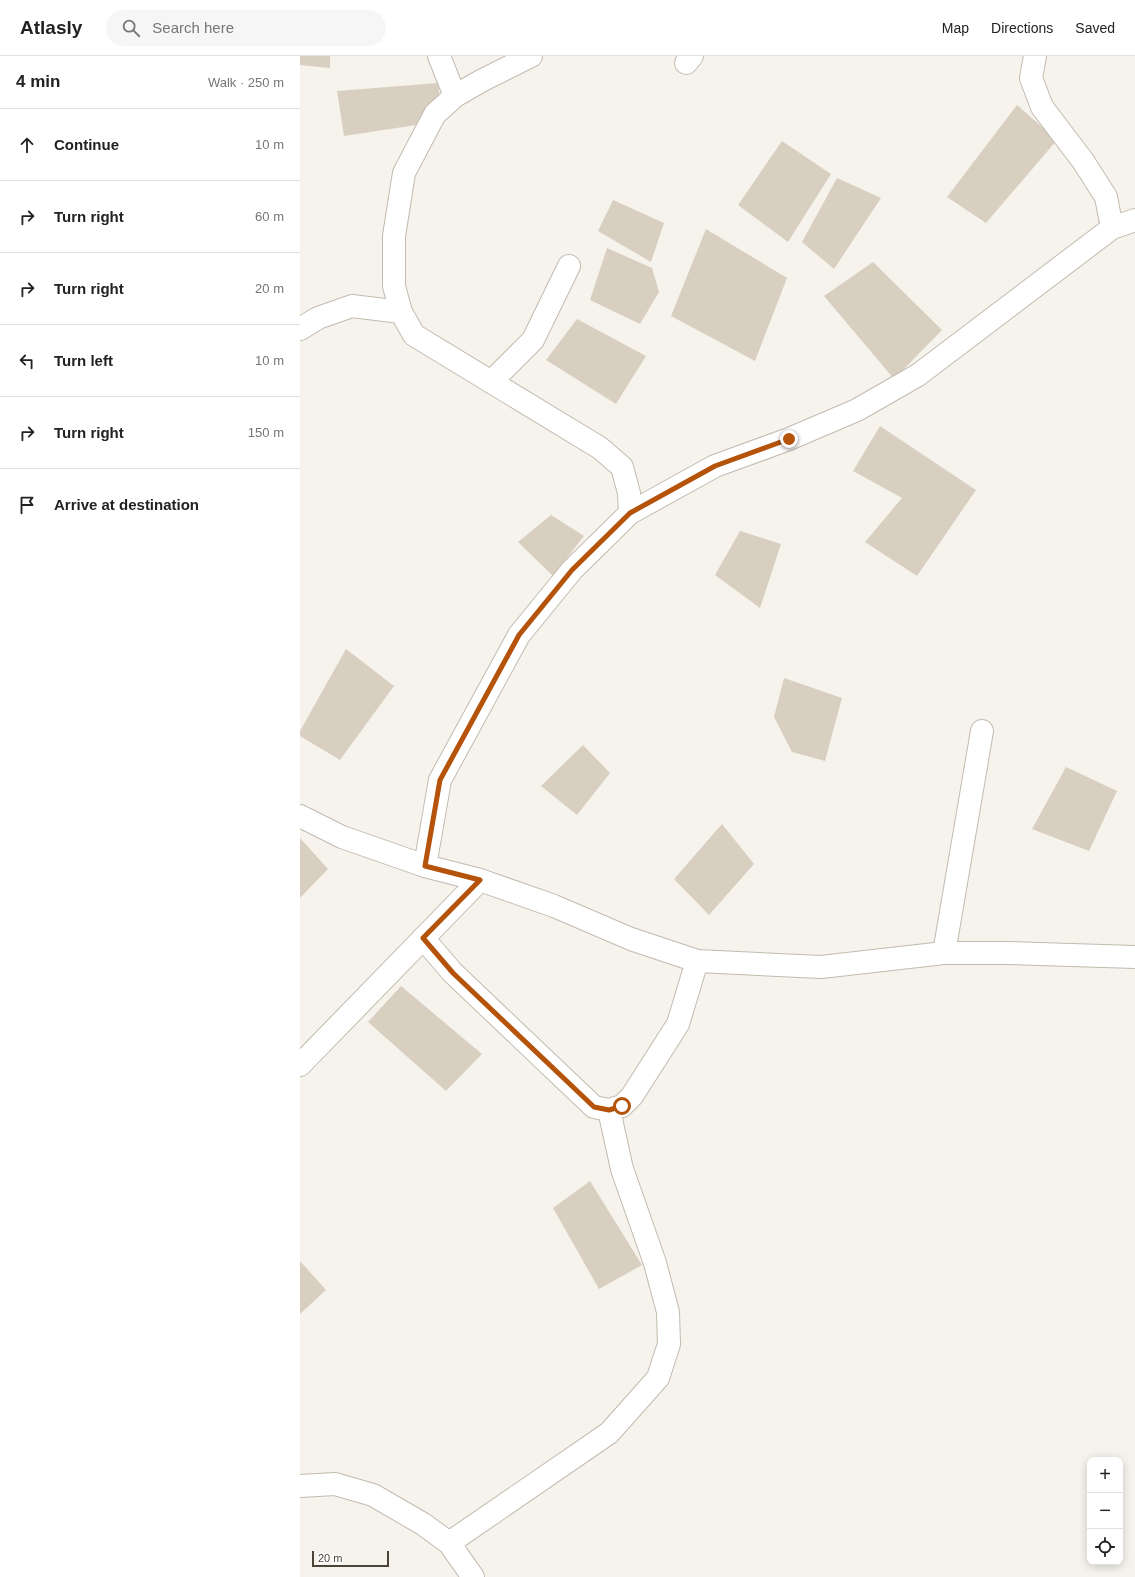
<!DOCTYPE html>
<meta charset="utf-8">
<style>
body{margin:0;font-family:Helvetica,sans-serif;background:#f6f6f6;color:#222}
.controls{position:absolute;right:12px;bottom:12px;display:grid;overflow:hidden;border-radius:8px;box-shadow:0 2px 10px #0003}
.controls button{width:36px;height:36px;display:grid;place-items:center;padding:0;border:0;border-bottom:1px solid #e0e0e0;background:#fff;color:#222;font:20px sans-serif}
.scale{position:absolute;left:12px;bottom:10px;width:77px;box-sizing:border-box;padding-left:4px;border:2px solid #4b4439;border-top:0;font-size:11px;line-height:14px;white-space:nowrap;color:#4b4439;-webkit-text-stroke:3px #fff;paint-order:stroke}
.stop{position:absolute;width:12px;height:12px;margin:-9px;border:3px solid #b45309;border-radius:50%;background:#fff}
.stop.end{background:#b45309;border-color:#fff;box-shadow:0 1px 4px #0008}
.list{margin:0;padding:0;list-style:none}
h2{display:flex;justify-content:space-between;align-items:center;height:52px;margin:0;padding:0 16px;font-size:17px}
h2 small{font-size:13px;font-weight:400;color:#767676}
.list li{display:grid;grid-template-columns:26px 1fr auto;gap:12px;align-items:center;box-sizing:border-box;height:72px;padding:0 16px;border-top:1px solid #e0e0e0}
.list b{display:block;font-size:15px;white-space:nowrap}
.list em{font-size:13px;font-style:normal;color:#767676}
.icon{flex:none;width:22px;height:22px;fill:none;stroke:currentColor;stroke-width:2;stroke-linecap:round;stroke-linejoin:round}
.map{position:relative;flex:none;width:835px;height:1521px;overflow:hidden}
header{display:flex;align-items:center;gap:24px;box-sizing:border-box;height:56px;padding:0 20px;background:#fff;border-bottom:1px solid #e0e0e0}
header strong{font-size:19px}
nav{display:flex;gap:22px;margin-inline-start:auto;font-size:14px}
.search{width:280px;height:36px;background:#f6f6f6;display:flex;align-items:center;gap:10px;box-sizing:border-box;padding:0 14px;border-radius:22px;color:#767676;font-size:15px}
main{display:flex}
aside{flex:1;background:#fff}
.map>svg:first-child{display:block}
</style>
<header>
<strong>Atlasly</strong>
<div class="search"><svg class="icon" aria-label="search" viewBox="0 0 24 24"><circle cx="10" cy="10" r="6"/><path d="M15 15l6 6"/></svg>Search here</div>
<nav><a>Map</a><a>Directions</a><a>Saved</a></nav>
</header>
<main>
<aside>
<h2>4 min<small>Walk · 250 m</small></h2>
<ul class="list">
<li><svg class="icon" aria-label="ahead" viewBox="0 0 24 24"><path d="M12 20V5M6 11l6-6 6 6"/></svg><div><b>Continue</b></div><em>10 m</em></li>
<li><svg class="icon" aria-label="right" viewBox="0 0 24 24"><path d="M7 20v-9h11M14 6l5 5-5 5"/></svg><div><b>Turn right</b></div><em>60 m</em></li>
<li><svg class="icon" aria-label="right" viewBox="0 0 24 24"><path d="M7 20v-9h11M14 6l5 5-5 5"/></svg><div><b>Turn right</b></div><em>20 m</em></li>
<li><svg class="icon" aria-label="left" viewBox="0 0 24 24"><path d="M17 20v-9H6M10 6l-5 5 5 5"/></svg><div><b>Turn left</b></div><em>10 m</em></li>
<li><svg class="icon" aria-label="right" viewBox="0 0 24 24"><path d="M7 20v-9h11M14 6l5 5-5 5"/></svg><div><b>Turn right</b></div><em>150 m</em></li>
<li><svg class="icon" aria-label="arrive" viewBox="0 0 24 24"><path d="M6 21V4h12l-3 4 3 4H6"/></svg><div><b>Arrive at destination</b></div></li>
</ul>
</aside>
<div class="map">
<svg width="835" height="1521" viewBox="0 0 835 1521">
<rect width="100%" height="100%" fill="#f6f3ec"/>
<path fill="#d8cfc1" d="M 0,0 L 30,0 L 30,12 L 0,9 Z
M 138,27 L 140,45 L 123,68 L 44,80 L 37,35 Z
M 717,49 L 757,84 L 686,167 L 647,141 Z
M 482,85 L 531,118 L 488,186 L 438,149 Z
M 537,122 L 581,142 L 534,213 L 502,186 Z
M 313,144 L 364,167 L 351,206 L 298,175 Z
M 406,173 L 487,222 L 455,305 L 371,260 Z
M 307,192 L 352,212 L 359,236 L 340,268 L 290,244 Z
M 573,206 L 642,274 L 594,323 L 524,240 Z
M 277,263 L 346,300 L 316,348 L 246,304 Z
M 580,370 L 676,434 L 617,520 L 565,486 L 602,442 L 553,415 Z
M 251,459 L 284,480 L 253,520 L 218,486 Z
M 440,475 L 481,488 L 460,552 L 415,519 Z
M 46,593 L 94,630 L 40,704 L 0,680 L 0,675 Z
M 484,622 L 542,642 L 525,705 L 492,696 L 474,661 Z
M 283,689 L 310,717 L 277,759 L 241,730 Z
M 766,711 L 817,735 L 789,795 L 732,773 Z
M 422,768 L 454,808 L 409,859 L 374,823 Z
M 0,782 L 28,813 L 0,842 Z
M 101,930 L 182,998 L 146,1035 L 68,966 Z
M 290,1125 L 342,1209 L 299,1233 L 253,1152 Z
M 0,1205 L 26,1234 L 0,1258 Z"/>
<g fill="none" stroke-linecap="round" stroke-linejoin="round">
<defs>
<path id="minor" d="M 139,0 L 155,40
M 231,0 L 181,25 L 155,40 L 135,58 L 104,117 L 94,180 L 94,230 L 101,256 L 114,279 L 300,392 L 322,411 L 329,437 L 330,457
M 735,0 L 731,22 L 742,51 L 783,105 L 806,141 L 812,172
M 386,7 L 392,0
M 0,273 L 18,262 L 52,250 L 101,256
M 191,326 L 233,284 L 269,210
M 125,810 L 140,724 L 219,579 L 272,514 L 330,457 L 415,410 L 489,383 L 557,354 L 618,319 L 812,172 L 835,164
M 123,882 L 153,917 L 294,1051 L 309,1054 L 322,1050 L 332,1040 L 378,968 L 397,905
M 644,897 L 682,675
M 0,1430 L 35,1428 L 73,1439 L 123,1468 L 149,1487 L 173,1521
M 149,1487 L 309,1377 L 358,1322 L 369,1288 L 368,1256 L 355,1207 L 322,1113 L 309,1054"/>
<path id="tertiary" d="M 0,760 L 42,781 L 125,810 L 180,824 L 254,850 L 331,883 L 397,905 L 521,911 L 644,897 L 708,897 L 835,901
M 0,1009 L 180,824"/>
</defs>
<use href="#minor" stroke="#c2bbae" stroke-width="24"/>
<use href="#tertiary" stroke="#c2bbae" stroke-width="24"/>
<use href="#minor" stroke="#fff" stroke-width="22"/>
<use href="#tertiary" stroke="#fff" stroke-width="22"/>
</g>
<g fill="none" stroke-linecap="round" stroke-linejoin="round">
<path stroke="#b45309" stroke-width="5" d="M 322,1050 L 309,1054 L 294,1051 L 153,917 L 123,882 L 180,824 L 125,810 L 140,724 L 219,579 L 272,514 L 330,457 L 415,410 L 489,383"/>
</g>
</svg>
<div class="controls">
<button>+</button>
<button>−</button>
<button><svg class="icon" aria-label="locate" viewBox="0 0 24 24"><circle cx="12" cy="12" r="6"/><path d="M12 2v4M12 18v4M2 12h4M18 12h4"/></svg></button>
</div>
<div class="scale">20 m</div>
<div class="stop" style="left:322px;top:1050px"></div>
<div class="stop end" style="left:489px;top:383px"></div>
</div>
</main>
